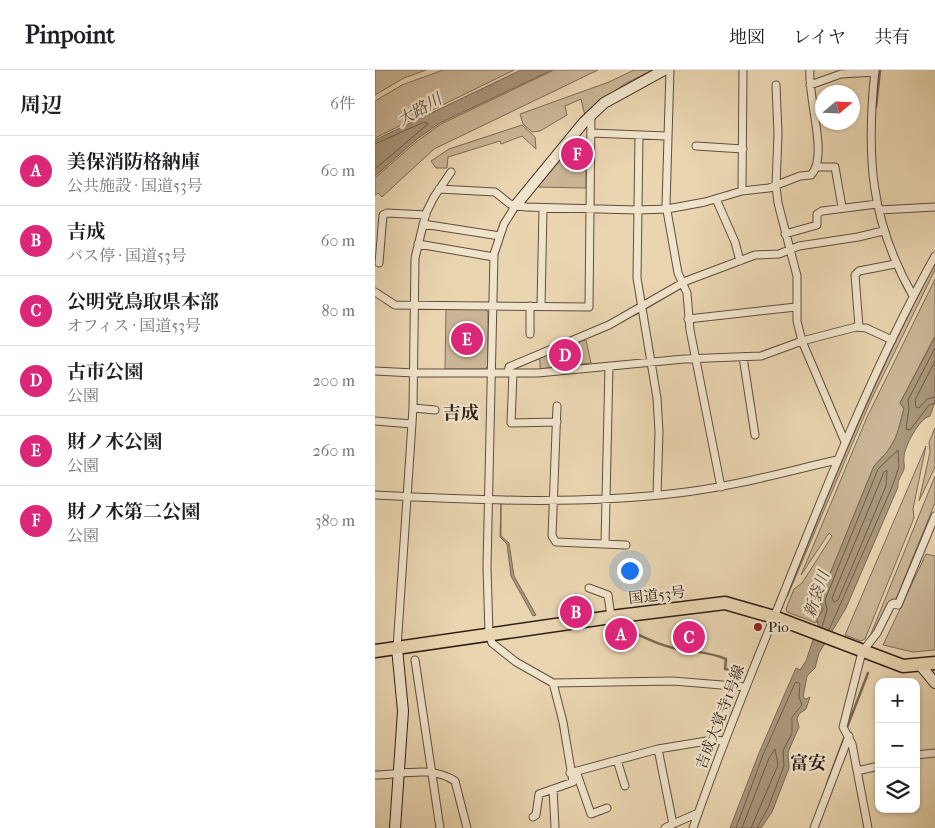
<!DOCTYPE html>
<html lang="ja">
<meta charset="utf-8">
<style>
body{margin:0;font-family:"IM FELL French Canon","Noto Serif JP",serif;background:#f2f2f2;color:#202124}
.controls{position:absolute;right:15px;bottom:15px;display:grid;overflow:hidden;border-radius:10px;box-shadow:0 1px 4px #0004}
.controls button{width:45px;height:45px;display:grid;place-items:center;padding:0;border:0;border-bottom:1px solid #e0e0e0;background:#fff;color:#202124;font:25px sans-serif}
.compass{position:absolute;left:440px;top:15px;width:45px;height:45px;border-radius:50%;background:#fff;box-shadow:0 1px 4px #0004;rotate:71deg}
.you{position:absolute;left:254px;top:500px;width:18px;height:18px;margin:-12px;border:4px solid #fff;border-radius:50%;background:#1a73e8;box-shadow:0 0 0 8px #1a73e833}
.badge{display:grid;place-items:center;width:32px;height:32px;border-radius:50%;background:#db2777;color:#fff;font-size:16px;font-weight:700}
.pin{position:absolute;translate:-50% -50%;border:2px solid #fff;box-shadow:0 1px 5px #0006}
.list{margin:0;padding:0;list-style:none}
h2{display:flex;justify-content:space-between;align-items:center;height:65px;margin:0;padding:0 20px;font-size:21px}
h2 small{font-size:16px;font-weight:400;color:#757577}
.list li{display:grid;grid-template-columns:32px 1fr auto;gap:15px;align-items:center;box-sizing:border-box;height:70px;padding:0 20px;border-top:1px solid #e0e0e0}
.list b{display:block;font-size:19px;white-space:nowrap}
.list p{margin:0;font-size:16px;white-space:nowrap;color:#757577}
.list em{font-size:16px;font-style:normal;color:#757577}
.icon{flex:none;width:28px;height:28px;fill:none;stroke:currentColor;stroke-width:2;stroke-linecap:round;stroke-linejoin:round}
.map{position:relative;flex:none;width:560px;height:758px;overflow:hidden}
header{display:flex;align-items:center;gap:30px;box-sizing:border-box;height:70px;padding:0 25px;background:#fff;border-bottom:1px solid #e0e0e0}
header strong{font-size:24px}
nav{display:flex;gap:28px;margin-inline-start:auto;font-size:18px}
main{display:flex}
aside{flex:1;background:#fff}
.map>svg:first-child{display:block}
</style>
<header>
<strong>Pinpoint</strong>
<nav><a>地図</a><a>レイヤ</a><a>共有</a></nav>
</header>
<main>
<aside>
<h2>周辺<small>6件</small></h2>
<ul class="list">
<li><span class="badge">A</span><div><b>美保消防格納庫</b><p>公共施設 · 国道53号</p></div><em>60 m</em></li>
<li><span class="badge">B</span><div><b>吉成</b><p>バス停 · 国道53号</p></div><em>60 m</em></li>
<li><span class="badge">C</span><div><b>公明党鳥取県本部</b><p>オフィス · 国道53号</p></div><em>80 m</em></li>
<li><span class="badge">D</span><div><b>古市公園</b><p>公園</p></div><em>200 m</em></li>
<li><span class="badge">E</span><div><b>財ノ木公園</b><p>公園</p></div><em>260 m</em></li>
<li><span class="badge">F</span><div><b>財ノ木第二公園</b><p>公園</p></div><em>380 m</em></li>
</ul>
</aside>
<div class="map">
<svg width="560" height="758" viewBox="0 0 560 758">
<rect width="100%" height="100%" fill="#e9d5b0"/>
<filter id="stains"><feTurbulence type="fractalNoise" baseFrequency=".004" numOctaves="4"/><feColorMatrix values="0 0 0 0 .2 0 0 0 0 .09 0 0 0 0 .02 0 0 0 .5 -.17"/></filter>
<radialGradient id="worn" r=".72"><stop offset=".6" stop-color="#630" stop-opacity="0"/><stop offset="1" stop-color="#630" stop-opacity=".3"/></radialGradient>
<path fill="#cab696" stroke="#7e6b57" d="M 0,0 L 51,0 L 29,8 L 0,25 Z
M 68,0 L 139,0 L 0,68 L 0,31 L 27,15 Z
M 179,0 L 223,0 L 59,79 L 7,127 L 3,123 L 0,125 L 0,108 L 41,72 L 66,54 Z
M 259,0 L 277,0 L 248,15 L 210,46 L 206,29 L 190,36 L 192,45 L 165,61 L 157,62 L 148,54 L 145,44 L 234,12 Z
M 147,55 L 160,67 L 161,79 L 147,66 L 126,74 L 125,71 L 73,87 L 72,98 L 61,98 L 56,91 L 74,79 Z
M 208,71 L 211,73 L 211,118 L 161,117 L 179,95 Z
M 560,193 L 560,200 L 496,330 L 412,527 C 457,413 503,301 560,193 Z
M 560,209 L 560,266 L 525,333 L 529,339 L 522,365 L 513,381 L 499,396 L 444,531 L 447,540 L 441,553 L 412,542 L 411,539 L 419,519 L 427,513 L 457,466 L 454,463 L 426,505 L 492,347 Z
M 71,239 L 110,239 L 113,242 L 113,296 L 110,299 L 70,299 Z
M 211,270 L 216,293 L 165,299 L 165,291 L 162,286 Z
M 560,358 L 560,397 L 544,431 L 555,382 L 554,372 Z
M 551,376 L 538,439 L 539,448 L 490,569 L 486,571 L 470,565 Z
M 560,406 L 560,433 L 521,529 L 515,533 L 497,569 L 493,571 Z
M 551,484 L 560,486 L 560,580 L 538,582 L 508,575 Z"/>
<path fill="#aa977c" stroke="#7a6754" d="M 146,0 L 177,0 L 65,53 L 42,69 L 0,106 L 0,70 Z
M 560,267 L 560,332 L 555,346 C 544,348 529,378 529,387 C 528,391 530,395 529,399 C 527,406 522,409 523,417 L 471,538 L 444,583 L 440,598 L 432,606 L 428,627 L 431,629 L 435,627 L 431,639 L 424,644 L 422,649 L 424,657 L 413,682 L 414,698 L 397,742 L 386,758 L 355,758 L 384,683 L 421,598 L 425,600 L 431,591 L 443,555 L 442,549 L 448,540 L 444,531 L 499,396 C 521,374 522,366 529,338 L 525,333 Z
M 126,433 L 126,466 L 134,473 L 139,506 L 161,545 L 158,546 L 136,506 L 132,474 L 125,467 Z"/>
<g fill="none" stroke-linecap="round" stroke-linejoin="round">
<path stroke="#6e5c4a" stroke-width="1" d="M 0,74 L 49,52 L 53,54 L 0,99
M 560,278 L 533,330 L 534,338 L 531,359 L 535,360 L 554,335 L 560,333
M 560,291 L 540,330 L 541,337 L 544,338 L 552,329 L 560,327
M 512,401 L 511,416 L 463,530 L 459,532 L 457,528 L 509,402 Z
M 447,557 L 452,540 L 450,530 L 503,399 L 523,380 L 524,397 L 517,417 L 454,560
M 361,758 L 388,685 L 420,613 L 423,612 L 425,614 L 424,627 L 427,635 L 417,647 L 417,663 L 408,681 L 409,696 L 393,738 L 382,758
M 367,758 L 394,688 L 400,679 L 403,695 L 376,758"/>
<path stroke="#7a6754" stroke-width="2.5" d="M 501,37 L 505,0
M 259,245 L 300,221
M 255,561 C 272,569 291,578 310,580 C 327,583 334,582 351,589 L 350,599 L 363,601 L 363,612
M 471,660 L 493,603
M 452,714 L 470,666"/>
<defs>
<path id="street" d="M 295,0 L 291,135 L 303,203 L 312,223 L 315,260 L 346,417
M 500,0 C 491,86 495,150 538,226
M 401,15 L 403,64 L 401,116 L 403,133 L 422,206 L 422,251 L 427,271 L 470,372
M 435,15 L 466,4 L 500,2
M 216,63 L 292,66
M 264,66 L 262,208 L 282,328 L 284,362 L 282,425
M 321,76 L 368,79
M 441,97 L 460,97 L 467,137
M 64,119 L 120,122 L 135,134 L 151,137 L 262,140 L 292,139 L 330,132 L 367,121 L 394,118 L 425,106 L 436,105 C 454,87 432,25 435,0
M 367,121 L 368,0
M 341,129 L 360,172 L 365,191
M 141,135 L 129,154 L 119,184 L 112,497 L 114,564 L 117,573 L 141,592 L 178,613 L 298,611 L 371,617
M 504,140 L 560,137
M 48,154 L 125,166
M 410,164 L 442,155 L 442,144 L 447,141 L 502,134
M 43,174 L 119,187
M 4,193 L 8,145 L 12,143 L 51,145
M 0,222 L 20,235 L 214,237 L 216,45
M 166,236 L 168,139
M 313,249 L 421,237
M 484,257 L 480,205 L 484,201 L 520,194
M 155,264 L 155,236
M 368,287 L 380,365
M 0,301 L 39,303 L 163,303 L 309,289 L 386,286 L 427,271 L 481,257 L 491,258 L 517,270
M 133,303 L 134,297 L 234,255 L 311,211 L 380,185 L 404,184 L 424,176 L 483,167 L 508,161
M 138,303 L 136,353 L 182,352
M 182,336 L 177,466 L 181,472 L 251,475
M 38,338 L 60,340
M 0,351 L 37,354
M 0,425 C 100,430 203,435 303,423 C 357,417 409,402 462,390
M 230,474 L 234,296
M 214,518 L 233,525 L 236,547
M 22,578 L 38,338 L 40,188 L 51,143 L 59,127 L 76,102
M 40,590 L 65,758
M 283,679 L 338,670 L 350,671
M 541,685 L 560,683
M 242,690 L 250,716
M 201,701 L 216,744 L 232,738
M 482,701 L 504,696
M 195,703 L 283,679 L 298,754 L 323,743
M 0,705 C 26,705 56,695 80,711 L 92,758
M 178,719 L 180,758
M 158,747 L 161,745 L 164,724 L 198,712 L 188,652 L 178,613
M 290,758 L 298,754
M 318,758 C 345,679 377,602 408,525 C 454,410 500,294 560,186
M 439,758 L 474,666
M 493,758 L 477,674 L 468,657 L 487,582 L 502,563 L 516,535 L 519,533 L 523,535 L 560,446"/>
<path id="secondary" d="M 141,135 L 209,52 L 229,33 L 289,0
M 546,596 L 560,613
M 20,758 L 28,641 L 22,578"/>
<path id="highway" d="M 0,581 L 236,547 L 350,533 L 399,547 L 528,596 L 560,593"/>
</defs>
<use href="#street" stroke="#5f4d3e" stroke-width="9"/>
<use href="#secondary" stroke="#312018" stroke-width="12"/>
<use href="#highway" stroke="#312018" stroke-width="15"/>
<use href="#street" stroke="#f1e4cc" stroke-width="7"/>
<use href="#secondary" stroke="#f1e4cc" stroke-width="10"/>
<use href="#highway" stroke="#e9d5b0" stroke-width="12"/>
</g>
<circle fill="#8f2418" stroke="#f1e4cc" stroke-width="2" cx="383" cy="557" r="5"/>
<g text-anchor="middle" stroke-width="4.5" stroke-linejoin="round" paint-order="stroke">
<g font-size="15" fill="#312018" stroke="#f1e4cc">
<text transform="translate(282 525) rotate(-7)" y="5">国道53号</text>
<text transform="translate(345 647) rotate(-69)" y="5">吉成大覚寺1号線</text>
</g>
<g font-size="15" fill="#312018" stroke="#f1e4cc" text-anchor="start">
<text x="393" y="562">Pio</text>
</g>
<g font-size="16" font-style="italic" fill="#5b4a3b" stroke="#f1e4cc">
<text transform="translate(44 39) rotate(-30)" y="6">大路川</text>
<text transform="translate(441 524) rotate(-71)" y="6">新袋川</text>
</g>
<g font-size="18" font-weight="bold" fill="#312018" stroke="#f1e4cc">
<text x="86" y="349">吉成</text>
<text x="433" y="699">富安</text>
</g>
</g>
<rect width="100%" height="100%" filter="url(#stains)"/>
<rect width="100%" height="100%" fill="url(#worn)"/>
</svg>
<div class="controls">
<button>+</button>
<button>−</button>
<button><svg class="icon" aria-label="layers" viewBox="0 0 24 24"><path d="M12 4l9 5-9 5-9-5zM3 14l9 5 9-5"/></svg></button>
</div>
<svg class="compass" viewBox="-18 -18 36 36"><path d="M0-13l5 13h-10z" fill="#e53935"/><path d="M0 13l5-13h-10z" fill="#757577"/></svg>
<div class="you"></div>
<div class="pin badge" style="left:246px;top:564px">A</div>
<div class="pin badge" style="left:201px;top:542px">B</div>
<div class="pin badge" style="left:314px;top:567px">C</div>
<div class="pin badge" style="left:190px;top:285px">D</div>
<div class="pin badge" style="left:92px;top:269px">E</div>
<div class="pin badge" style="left:202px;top:84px">F</div>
</div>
</main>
